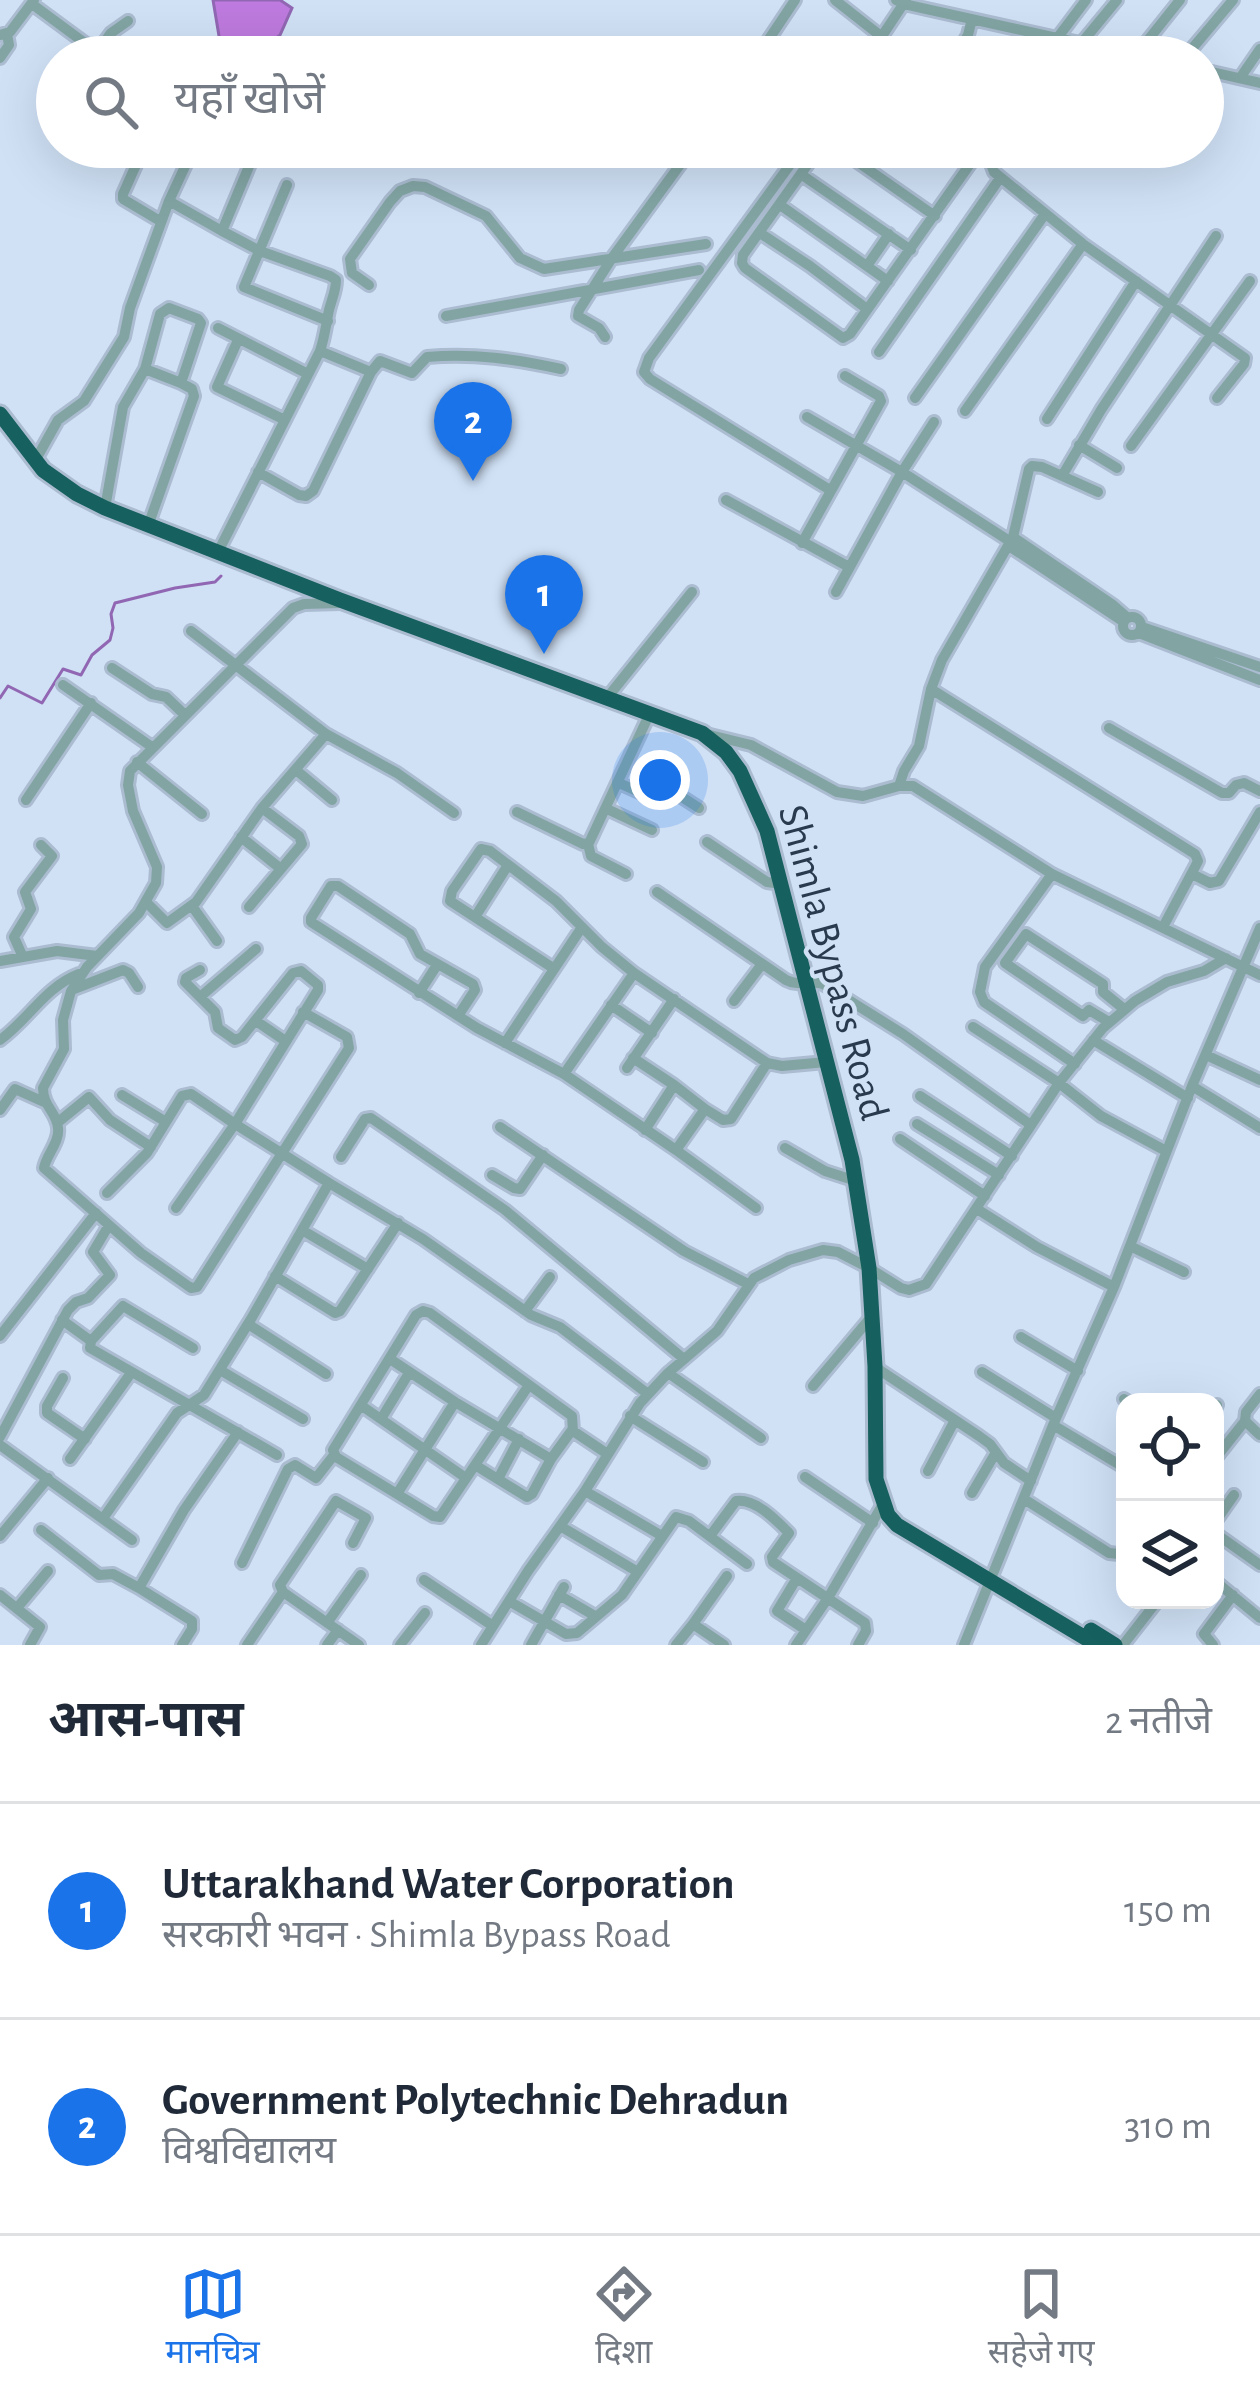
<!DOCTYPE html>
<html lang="hi">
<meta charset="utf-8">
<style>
body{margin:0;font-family:"Alegreya Sans","Noto Sans Devanagari",sans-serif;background:#f2f2f3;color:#1f2937}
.controls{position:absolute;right:36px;bottom:36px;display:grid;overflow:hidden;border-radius:24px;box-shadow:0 12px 48px #0002}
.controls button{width:108px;height:108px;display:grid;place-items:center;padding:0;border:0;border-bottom:3px solid #e0e1e3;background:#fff;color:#1f2937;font:60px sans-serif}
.you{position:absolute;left:660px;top:780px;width:42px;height:42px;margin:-30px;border:9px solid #fff;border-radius:50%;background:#1a73e8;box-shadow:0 0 0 18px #1a73e833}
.badge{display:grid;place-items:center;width:78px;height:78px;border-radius:50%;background:#1a73e8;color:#fff;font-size:39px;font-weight:700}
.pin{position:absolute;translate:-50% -99px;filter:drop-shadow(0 3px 6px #0008)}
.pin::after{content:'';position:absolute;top:63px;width:42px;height:36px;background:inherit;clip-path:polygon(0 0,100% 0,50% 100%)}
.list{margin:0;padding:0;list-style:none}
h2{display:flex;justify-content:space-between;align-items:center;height:156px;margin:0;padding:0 48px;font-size:51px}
h2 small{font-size:39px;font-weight:400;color:#747a83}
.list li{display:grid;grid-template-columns:78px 1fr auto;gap:36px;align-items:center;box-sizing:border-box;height:216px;padding:0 48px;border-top:3px solid #e0e1e3}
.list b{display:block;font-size:45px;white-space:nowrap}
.list p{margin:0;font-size:39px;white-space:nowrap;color:#747a83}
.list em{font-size:39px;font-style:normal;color:#747a83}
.icon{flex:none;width:66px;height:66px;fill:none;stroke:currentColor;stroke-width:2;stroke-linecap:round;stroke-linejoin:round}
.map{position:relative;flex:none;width:1260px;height:1645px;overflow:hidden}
.search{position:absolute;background:#fff;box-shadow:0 12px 48px #0002;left:36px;right:36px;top:36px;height:132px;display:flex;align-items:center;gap:30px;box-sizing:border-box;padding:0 42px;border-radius:66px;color:#747a83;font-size:45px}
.sheet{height:588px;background:#fff}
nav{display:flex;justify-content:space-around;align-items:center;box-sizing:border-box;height:168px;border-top:3px solid #e0e1e3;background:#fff;font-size:33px;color:#747a83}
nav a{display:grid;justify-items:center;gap:6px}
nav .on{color:#1a73e8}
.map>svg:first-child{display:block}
</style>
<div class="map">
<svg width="1260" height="1645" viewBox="0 0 1260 1645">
<rect width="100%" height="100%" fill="#d0e1f6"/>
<path fill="#be7ade" stroke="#9167b3" stroke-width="3" d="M 213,0 L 280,0 L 292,8 L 280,35 L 255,57 L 229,57 L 220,42 Z"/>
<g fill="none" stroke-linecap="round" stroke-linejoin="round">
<path stroke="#9167b3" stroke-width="3" d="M 0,698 L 8,686 L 42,703 L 63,669 L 81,675 L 92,655 L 110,640 L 113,628 L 111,614 L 115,603 L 175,588 L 215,582 L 221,576"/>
<defs>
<path id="minor" d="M 835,0 L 882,37
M 896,0 L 904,4 L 1143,57
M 32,4 L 97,52 L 111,33 L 128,21
M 0,35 L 10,32 L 34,0
M 963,44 L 982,57
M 1136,55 L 1180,0
M 757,57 L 795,0
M 868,57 L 906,0
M 955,57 L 968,35 L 972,19
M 1043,57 L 1086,0
M 1070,57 L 1117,0
M 1185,57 L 1233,0
M 0,58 L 9,45 L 7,34
M 1203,70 L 1260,83
M 1240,78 L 1260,49
M 144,147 L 123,194 L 123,199 L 160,221
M 194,147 L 169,201 L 222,231
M 803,147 L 649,358 L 644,372 L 650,379 L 830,490
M 820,147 L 743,255 L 742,263 L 745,268 L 843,338 L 850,334 L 982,147
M 836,147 L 935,216
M 1002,147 L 991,164 L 994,172 L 1083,244 L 1245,358 L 1244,364 L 1217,398
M 802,175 L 911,250
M 287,185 L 244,287 L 328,321
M 780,205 L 888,281
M 760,233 L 810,266 L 867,309
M 867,266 L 889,234
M 369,285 L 352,273 L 350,259 L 390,202 L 400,191 L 413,186 L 425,187 L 486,216 L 520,258 L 544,269 L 706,244
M 446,316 L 699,270
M 218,328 L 308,374
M 605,337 L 599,328 L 578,316 L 579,310 L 612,258 L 693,147
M 238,340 L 217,387 L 285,420
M 879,352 L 1000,178
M 145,369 L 181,383
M 371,372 L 380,361 L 412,373 L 427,357 C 474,353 515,359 561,369
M 915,398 L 1045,214
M 965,411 L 1083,244
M 807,417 L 902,472 L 1011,542
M 1047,419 L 1136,281
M 1079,445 L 1117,468
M 1131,446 L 1250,281
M 35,461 L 58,420 L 84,401 L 124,337 L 130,308 L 169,201
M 258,472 L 299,495 L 306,496 L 313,491 L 371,372 L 320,351
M 1062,476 L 1101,410 L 1216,236
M 726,500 L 849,567
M 105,508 L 123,407 L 145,369 L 160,314 L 169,308 L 198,319 L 201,323 L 181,383 L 192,389 L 194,396 L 149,523
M 1013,537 L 1113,605 L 1128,618
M 802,543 L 881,401 L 879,396 L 845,376
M 1009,546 L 1124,622
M 218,552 L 320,351 C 325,336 326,324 329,310 C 332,298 336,291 336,280 L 330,276 L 260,251 L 222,231 L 250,164
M 836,592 L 902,472 L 934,422
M1123 626a9 9 0 1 1 18 0a9 9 0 1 1-18 0Z
M 1142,627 L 1260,667
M 191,631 L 326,734 L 397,773 L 454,813
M 1139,633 L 1260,680
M 112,668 L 152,694 L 166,697 L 185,715
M 63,685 L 152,747
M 931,689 L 1195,854 L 1198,861 L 1195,867 L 1163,927
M 607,698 L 692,592
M 1109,728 L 1222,793 L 1229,793 L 1236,785 L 1244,783 L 1260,791
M 710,735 L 751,745 L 837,792 L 863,796 L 899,786 L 913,786 L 1052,874 L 1260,975
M 137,762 L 202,814
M 296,770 L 332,800
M 619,783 L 648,796 L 657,783 L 660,783 L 699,808
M 899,786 L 904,771 L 919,746 L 931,689 L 942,660 L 1013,537 L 1029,469 L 1032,466 L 1042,467 L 1098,492
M 26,800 L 91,703
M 607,809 L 652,830
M 517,812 L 583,844 L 589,843 L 650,713
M 241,837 L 281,869
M 707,842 L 767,882 L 782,884
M 588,844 L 591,856 L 626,874
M 1052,874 L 985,967 L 980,992 L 984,1002 L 1075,1064
M 1192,874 L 1210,883 L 1219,881 L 1260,812
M 657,892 L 786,980 C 799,987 811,980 823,984 L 903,1034 L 1031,1125
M 146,902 L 167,923 L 196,902 L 262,808 L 326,734
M 192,906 L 217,941
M 249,907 L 302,844 L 299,836 L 262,808
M 475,917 L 508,865
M 22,955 L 14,937 L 31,909 L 25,892 L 52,856 L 41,845
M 0,961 L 57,951 L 97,956
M 553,968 L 450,901 L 452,891 L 481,849 L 490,851 L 556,901 L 602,947 L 634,973 L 767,1063 L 782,1066 L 826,1062
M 200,970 L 186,978 L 185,982 L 215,1012 L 218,1028 L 235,1040 L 242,1037 L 293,973 L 301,971 L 318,985 L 318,990 L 235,1124 L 329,1183
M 74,989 L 123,970 L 129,973 L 138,987
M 419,993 L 437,965
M 200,997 L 256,949
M 734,1001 L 762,964
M 611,1005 L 652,1033
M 458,1016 L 475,990 L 473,984 L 420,954 L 410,934 L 338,886 L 331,886 L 311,918 L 311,922 L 477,1028 L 564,1074 L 676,1150 L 756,1208
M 256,1021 L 284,1040
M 1109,1022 L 1089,1010 L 1083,1016 L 1005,963 L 1026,934 L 1103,984 L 1103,992 L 1124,1009
M 973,1027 L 1059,1083 L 1101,1116 L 1166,1151
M 0,1040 C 29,1019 45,987 79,974
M 1093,1040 L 1188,1098
M 505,1043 L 582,927
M 1206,1055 L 1260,1080
M 633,1058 L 674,1085
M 627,1068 L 674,999
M 564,1074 L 634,973
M 1192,1086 L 1260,1128
M 122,1095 L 166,1122
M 920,1096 L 1012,1156
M 705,1109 L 723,1120 L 731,1119 L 767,1063
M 0,1110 L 15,1089 L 44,1102
M 57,1123 L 89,1097 L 110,1120 L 151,1147
M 917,1124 L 999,1175
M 500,1127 L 684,1251 L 748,1284
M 645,1130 L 674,1085 L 705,1109 L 676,1150
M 900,1139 L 985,1196
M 785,1148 L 825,1171 L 856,1181
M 341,1157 L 365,1119 L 371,1118 L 505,1210 L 684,1359
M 492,1175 L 514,1188 L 520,1189 L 543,1155
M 107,1193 L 147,1153 L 182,1096 L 191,1094 L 235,1124 L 176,1208
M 977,1209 L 1037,1247 L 1114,1287
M 109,1225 L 141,1253 L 191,1288 L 197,1287 L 349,1048 L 347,1037 L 303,1012
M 302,1230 L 368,1269
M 1130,1246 L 1184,1272
M 275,1276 L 335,1313 L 340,1311 L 398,1223
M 525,1311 L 550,1277
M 62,1320 L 91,1341
M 248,1324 L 326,1374
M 0,1336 L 96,1213
M 1021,1337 L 1078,1371
M 193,1348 L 123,1306 L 91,1341 L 90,1348 L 277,1455
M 390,1359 L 455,1402 L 397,1494 L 336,1457 L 333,1450 L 416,1315 L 423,1311 L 430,1313 L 572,1416 L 573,1431 L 606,1453
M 875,1367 L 979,1436 L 990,1444 L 1004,1463 L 1031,1481
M 220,1370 L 303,1419
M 982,1372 L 1056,1418
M 668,1373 L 761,1438
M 63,1378 L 47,1406 L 47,1413 L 85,1439
M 813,1386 L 872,1316
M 1260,1394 L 1246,1412 L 1245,1421 L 1260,1435
M 1124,1399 L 1129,1402
M 455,1402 L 551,1459 L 572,1430
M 362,1406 L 466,1478
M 1215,1409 L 1217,1405
M 630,1416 L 703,1462
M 381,1419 L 409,1373
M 1053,1425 L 1125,1468
M 0,1437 L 68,1310 L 76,1302 L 88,1298 L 110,1275 L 93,1252 L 109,1225 L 44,1168 C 46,1155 60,1142 58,1128 C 57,1112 43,1107 43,1088 L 64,1049 L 63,1020 L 71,991 L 87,967 L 139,913 L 156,883 L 157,867 L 133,811 L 128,785 L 130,771 L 293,608 L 304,604 L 340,603
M 0,1445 L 132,1540
M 70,1459 L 131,1373
M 1215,1459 L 1245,1421
M 475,1465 L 527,1497 L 532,1494 L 551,1459
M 928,1471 L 955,1420
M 805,1477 L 873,1523
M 498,1479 L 519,1439
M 585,1491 L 662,1536
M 972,1493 L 995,1454
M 397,1494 L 433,1516 L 440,1517 L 529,1385
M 1024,1499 L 1109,1553 L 1119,1554 L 1125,1549
M 104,1517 L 177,1413 L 204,1395 L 251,1319 L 329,1183 L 423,1239 L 531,1315 L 560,1327 L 648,1394
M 1215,1522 L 1234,1495
M 560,1526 L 638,1572
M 41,1530 L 99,1575 L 113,1574 L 139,1588 L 184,1510 L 238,1432
M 1215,1533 L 1260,1565
M 0,1536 L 48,1478
M 710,1536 L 736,1501 C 755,1498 776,1520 789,1533 L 772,1557 L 773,1562 L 865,1623 L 866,1631 L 858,1645
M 353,1543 L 366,1518 L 336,1501 L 280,1585 L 283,1592 L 359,1645
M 242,1563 L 288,1469 L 295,1465 L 316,1478 L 334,1455
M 797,1578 L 777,1611 L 806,1630
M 424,1580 L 493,1626
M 1215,1581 L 1260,1618
M 139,1588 L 192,1621 L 192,1629 L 182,1645
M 0,1595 L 40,1627 L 30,1645
M 559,1595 L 595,1616
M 509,1601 L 566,1634 L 577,1633 L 622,1595 L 676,1517 L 689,1521 L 747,1564
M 17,1608 L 48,1571
M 327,1623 L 361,1575
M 693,1624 L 727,1576
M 247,1645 L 283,1592
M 327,1645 L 338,1630
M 400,1645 L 425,1613
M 481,1645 L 528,1571 L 585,1491 L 640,1403 L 668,1373 L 717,1331 L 754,1278 L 789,1260 L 823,1250 L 838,1252 L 869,1268 L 901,1288 L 909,1290 L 926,1284 L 1059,1083 L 1103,1028 L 1135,1001 L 1167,982 L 1204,971 L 1226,958
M 531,1645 L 564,1587
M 676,1645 L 693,1624 L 724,1645
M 796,1645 L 828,1598 L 883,1504
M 964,1645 L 1056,1418 L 1114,1287 L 1192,1086 L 1260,928
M 1123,1645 L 1158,1600
M 1213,1645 L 1204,1634 L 1233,1595"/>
<path id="highway" d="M 0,414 L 43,470 L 77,494 L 105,508 L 340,600 L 702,733 L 726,752 L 740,771 L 767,831 L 852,1160 L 869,1268 L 875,1366 L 876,1479 L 888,1515 L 897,1525 L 1097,1645
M 1091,1630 L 1115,1645"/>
</defs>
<use href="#minor" stroke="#abbcd1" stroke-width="16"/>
<use href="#highway" stroke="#abbcd1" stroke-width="21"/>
<use href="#minor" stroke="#82a5a4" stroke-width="10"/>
<use href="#highway" stroke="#16605f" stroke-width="15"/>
</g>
<g text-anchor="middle" stroke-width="9" stroke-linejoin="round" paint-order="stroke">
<g font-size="42" fill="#293a4f" stroke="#d0e1f6">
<text transform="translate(835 962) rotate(75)" y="15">Shimla Bypass Road</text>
</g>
</g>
</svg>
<div class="controls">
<button><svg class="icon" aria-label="locate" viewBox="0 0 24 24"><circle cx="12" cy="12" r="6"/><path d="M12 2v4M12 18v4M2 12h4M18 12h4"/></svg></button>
<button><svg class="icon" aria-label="layers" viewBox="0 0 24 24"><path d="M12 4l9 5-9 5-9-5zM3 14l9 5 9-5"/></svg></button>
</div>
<div class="you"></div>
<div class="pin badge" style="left:544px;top:654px">1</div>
<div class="pin badge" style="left:473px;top:481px">2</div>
<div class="search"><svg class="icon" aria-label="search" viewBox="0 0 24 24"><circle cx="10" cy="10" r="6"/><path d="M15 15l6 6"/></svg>यहाँ खोजें</div>
</div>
<section class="sheet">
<h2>आस-पास<small>2 नतीजे</small></h2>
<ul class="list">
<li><span class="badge">1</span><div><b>Uttarakhand Water Corporation</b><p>सरकारी भवन · Shimla Bypass Road</p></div><em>150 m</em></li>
<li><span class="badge">2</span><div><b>Government Polytechnic Dehradun</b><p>विश्वविद्यालय</p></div><em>310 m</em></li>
</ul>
</section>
<nav>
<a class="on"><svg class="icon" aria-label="map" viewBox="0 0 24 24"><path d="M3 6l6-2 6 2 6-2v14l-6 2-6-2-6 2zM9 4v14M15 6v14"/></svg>मानचित्र</a>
<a><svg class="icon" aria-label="directions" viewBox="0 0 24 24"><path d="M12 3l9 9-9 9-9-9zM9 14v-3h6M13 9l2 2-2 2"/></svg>दिशा</a>
<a><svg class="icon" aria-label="saved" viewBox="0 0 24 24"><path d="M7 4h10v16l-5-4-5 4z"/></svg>सहेजे गए</a>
</nav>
